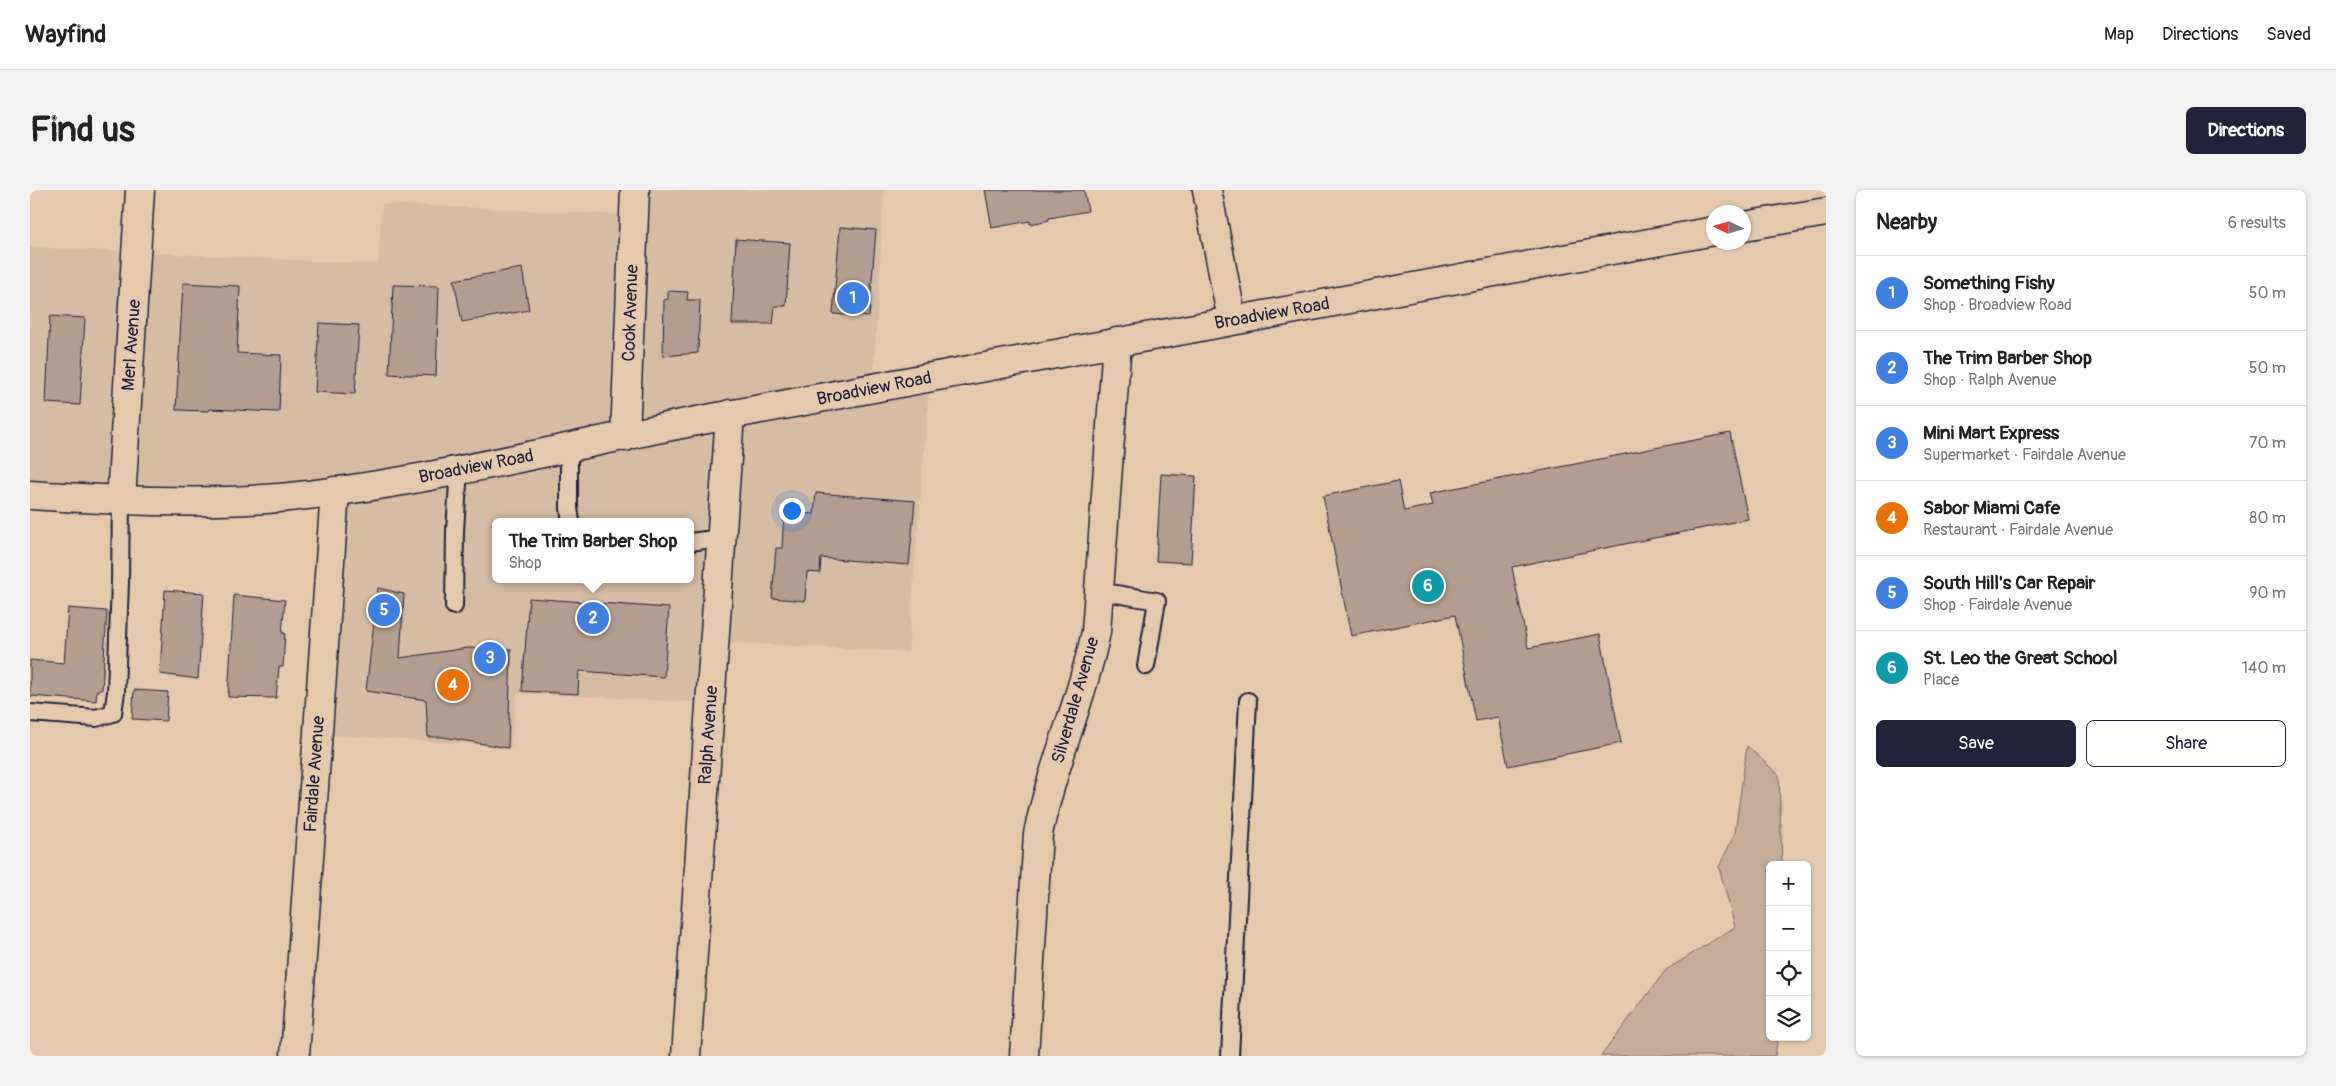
<!DOCTYPE html>
<meta charset="utf-8">
<style>
body{margin:0;font-family:Pangolin,sans-serif;background:#f2f2f2;color:#222}
.controls{position:absolute;right:15px;bottom:15px;display:grid;overflow:hidden;border-radius:8px;box-shadow:0 1px 4px #0004}
.controls button{width:45px;height:45px;display:grid;place-items:center;padding:0;border:0;border-bottom:1px solid #e0e0e0;background:#fff;color:#222;font:25px sans-serif}
.compass{position:absolute;left:1676px;top:15px;width:45px;height:45px;border-radius:50%;background:#fff;box-shadow:0 1px 4px #0004;rotate:274deg}
.you{position:absolute;left:761px;top:320px;width:18px;height:18px;margin:-12px;border:4px solid #fff;border-radius:50%;background:#1a73e8;box-shadow:0 0 0 8px #1a73e833}
.badge{display:grid;place-items:center;width:32px;height:32px;border-radius:50%;background:#22223b;color:#fff;font-size:16px;font-weight:700}
.pin{position:absolute;translate:-50% -50%;border:2px solid #fff;box-shadow:0 1px 5px #0006}
.popup{position:absolute;left:462px;top:328px;width:202px;height:65px;box-sizing:border-box;display:grid;place-content:center;border-radius:8px;background:#fff;filter:drop-shadow(0 1px 4px #0005);font-size:16px;white-space:nowrap;color:#767676}
.popup b{font-size:19px;color:#222}
.popup::after{content:'';position:absolute;left:50%;top:100%;margin-left:-10px;border:10px solid transparent;border-top-color:#fff}
.list{margin:0;padding:0;list-style:none}
h2{display:flex;justify-content:space-between;align-items:center;height:65px;margin:0;padding:0 20px;font-size:21px}
h2 small{font-size:16px;font-weight:400;color:#767676}
.list li{display:grid;grid-template-columns:32px 1fr auto;gap:15px;align-items:center;box-sizing:border-box;height:75px;padding:0 20px;border-top:1px solid #e0e0e0}
.list b{display:block;font-size:19px;white-space:nowrap}
.list p{margin:0;font-size:16px;white-space:nowrap;color:#767676}
.list em{font-size:16px;font-style:normal;color:#767676}
.actions{display:flex;gap:10px;padding:15px 20px}
.actions a{flex:1;padding:11px 0;border:1px solid #22223b;border-radius:8px;text-align:center;font-size:18px;color:#22223b}
.actions .main{background:#22223b;color:#fff}
.icon{flex:none;width:28px;height:28px;fill:none;stroke:currentColor;stroke-width:2;stroke-linecap:round;stroke-linejoin:round}
.map{position:relative;flex:none;width:1796px;height:866px;overflow:hidden;border-radius:8px}
header{display:flex;align-items:center;gap:30px;box-sizing:border-box;height:70px;padding:0 25px;background:#fff;border-bottom:1px solid #e0e0e0}
header strong{font-size:24px}
nav{display:flex;gap:28px;margin-inline-start:auto;font-size:18px}
.intro{display:flex;align-items:center;justify-content:space-between;box-sizing:border-box;height:120px;padding:0 30px}
h1{margin:0;font-size:35px}
.button{padding:12px 22px;border-radius:8px;background:#22223b;color:#fff;font-size:18px;font-weight:700}
main{display:flex;gap:30px;padding:0 30px}
aside{flex:1;background:#fff;border-radius:8px;box-shadow:0 1px 4px #0004}
.map>svg:first-child{display:block}
</style>
<header>
<strong>Wayfind</strong>
<nav><a>Map</a><a>Directions</a><a>Saved</a></nav>
</header>
<div class="intro"><h1>Find us</h1><a class="button">Directions</a></div>
<main>
<div class="map">
<svg width="1796" height="866" viewBox="0 0 1796 866">
<rect width="100%" height="100%" fill="#e5c9ac"/>
<filter id="ink" filterUnits="userSpaceOnUse"><feTurbulence type="fractalNoise" baseFrequency=".02" numOctaves="2"/><feDisplacementMap in="SourceGraphic" scale="10" xChannelSelector="R" yChannelSelector="G"/><feConvolveMatrix kernelMatrix="1 2 1 2 8 2 1 2 1" color-interpolation-filters="sRGB"/></filter>
<g filter="url(#ink)">
<path fill="#d6bca3" fill-rule="evenodd" d="M 605,0 L 854,0 L 843,198 L 900,188 L 878,462 L 685,452 L 680,513 L 487,503 L 481,557 L 287,544 L 304,301 L 0,305 L 0,57 L 348,74 L 352,14 L 603,25 ZM 466,332 L 660,332 L 660,389 L 466,389 Z"/>
<path fill="#c6ae9a" stroke="#74686a" d="M 1717,556 L 1749,585 L 1752,675 L 1740,675 L 1740,847 L 1748,847 L 1745,866 L 1571,866 L 1636,780 L 1705,737 L 1689,677 L 1705,643 Z"/>
<path fill="#b29d8e" stroke="#22223b" d="M 955,0 L 1054,0 L 1058,21 L 1019,28 L 1019,30 L 1010,32 L 1000,34 L 1000,31 L 962,38 Z
M 810,37 L 846,40 L 839,127 L 803,124 Z
M 706,49 L 760,53 L 756,116 L 745,116 L 743,134 L 702,134 Z
M 492,78 L 499,120 L 432,132 L 424,90 Z
M 153,93 L 210,96 L 207,163 L 251,165 L 249,222 L 180,219 L 179,221 L 146,220 Z
M 363,95 L 409,96 L 406,186 L 359,184 Z
M 638,101 L 658,102 L 657,110 L 670,110 L 668,163 L 633,166 L 634,110 L 638,109 Z
M 20,126 L 55,128 L 50,215 L 16,213 Z
M 289,133 L 329,135 L 325,204 L 285,202 Z
M 1700,243 L 1718,329 L 1482,377 L 1498,458 L 1570,444 L 1591,553 L 1478,576 L 1468,527 L 1446,531 L 1425,425 L 1321,446 L 1293,306 L 1368,291 L 1374,321 L 1403,315 L 1400,303 Z
M 1131,284 L 1166,286 L 1161,373 L 1126,371 Z
M 786,303 L 885,311 L 879,375 L 791,368 L 790,383 L 777,382 L 775,411 L 742,408 L 746,358 L 752,358 L 754,322 L 784,324 Z
M 348,398 L 374,404 L 370,468 L 437,458 L 481,459 L 478,558 L 413,547 L 398,547 L 396,510 L 336,501 Z
M 135,400 L 174,403 L 168,489 L 130,484 Z
M 204,405 L 255,410 L 252,443 L 255,443 L 253,477 L 249,477 L 246,508 L 198,507 Z
M 499,408 L 639,418 L 634,487 L 549,481 L 548,504 L 492,501 Z
M 38,418 L 77,421 L 72,500 L 67,500 L 66,511 L 0,506 L 0,470 L 34,473 Z
M 104,500 L 138,502 L 136,531 L 102,529 Z"/>
<g fill="none" stroke-linecap="round" stroke-linejoin="round">
<defs>
<path id="lane" d="M 539,257 L 539,318 L 541,332
M 660,352 L 691,348
M 1069,401 L 1127,411 L 1116,476
M 424,416 L 425,341 L 429,278
M 0,523 L 66,528 L 83,523 L 86,502 L 90,392 L 91,310
M 1200,866 L 1218,511"/>
<path id="street" d="M 1177,0 L 1202,130
M 595,247 L 605,0
M 91,310 L 110,0
M 265,866 L 305,301
M 656,866 L 700,224
M 994,866 L 1008,644 C 1022,575 1052,511 1066,442 L 1087,152"/>
<path id="secondary" d="M 1714,36 L 1796,22
M 0,305 C 83,310 166,315 249,308 C 403,293 553,251 704,224 C 1031,164 1357,101 1684,41"/>
</defs>
<use href="#lane" stroke="#22223b" stroke-width="20"/>
<use href="#street" stroke="#22223b" stroke-width="31"/>
<use href="#secondary" stroke="#22223b" stroke-width="31"/>
<use href="#lane" stroke="#e5c9ac" stroke-width="16"/>
<use href="#street" stroke="#e5c9ac" stroke-width="28"/>
<use href="#secondary" stroke="#e5c9ac" stroke-width="28"/>
</g>
</g>
<g text-anchor="middle" stroke-width="4" stroke-linejoin="round" paint-order="stroke">
<g font-size="18" fill="#22223b" stroke="#e5c9ac">
<text transform="translate(600 123) rotate(-88)" y="6">Cook Avenue</text>
<text transform="translate(1242 123) rotate(-10)" y="6">Broadview Road</text>
<text transform="translate(101 155) rotate(-86)" y="6">Merl Avenue</text>
<text transform="translate(844 198) rotate(-11)" y="6">Broadview Road</text>
<text transform="translate(446 276) rotate(-11)" y="6">Broadview Road</text>
<text transform="translate(1045 510) rotate(-74)" y="6">Silverdale Avenue</text>
<text transform="translate(678 545) rotate(-86)" y="6">Ralph Avenue</text>
<text transform="translate(284 584) rotate(-86)" y="6">Fairdale Avenue</text>
</g>
</g>
</svg>
<div class="controls">
<button>+</button>
<button>−</button>
<button><svg class="icon" aria-label="locate" viewBox="0 0 24 24"><circle cx="12" cy="12" r="6"/><path d="M12 2v4M12 18v4M2 12h4M18 12h4"/></svg></button>
<button><svg class="icon" aria-label="layers" viewBox="0 0 24 24"><path d="M12 4l9 5-9 5-9-5zM3 14l9 5 9-5"/></svg></button>
</div>
<svg class="compass" viewBox="-18 -18 36 36"><path d="M0-13l5 13h-10z" fill="#e53935"/><path d="M0 13l5-13h-10z" fill="#767676"/></svg>
<div class="you"></div>
<div class="pin badge" style="left:823px;top:108px;background:#3f7fe0">1</div>
<div class="pin badge" style="left:563px;top:428px;background:#3f7fe0">2</div>
<div class="popup"><b>The Trim Barber Shop</b>Shop</div>
<div class="pin badge" style="left:460px;top:468px;background:#3f7fe0">3</div>
<div class="pin badge" style="left:423px;top:495px;background:#e8710a">4</div>
<div class="pin badge" style="left:354px;top:420px;background:#3f7fe0">5</div>
<div class="pin badge" style="left:1398px;top:396px;background:#0f9aa8">6</div>
</div>
<aside>
<h2>Nearby<small>6 results</small></h2>
<ul class="list">
<li><span class="badge" style="background:#3f7fe0">1</span><div><b>Something Fishy</b><p>Shop · Broadview Road</p></div><em>50 m</em></li>
<li><span class="badge" style="background:#3f7fe0">2</span><div><b>The Trim Barber Shop</b><p>Shop · Ralph Avenue</p></div><em>50 m</em></li>
<li><span class="badge" style="background:#3f7fe0">3</span><div><b>Mini Mart Express</b><p>Supermarket · Fairdale Avenue</p></div><em>70 m</em></li>
<li><span class="badge" style="background:#e8710a">4</span><div><b>Sabor Miami Cafe</b><p>Restaurant · Fairdale Avenue</p></div><em>80 m</em></li>
<li><span class="badge" style="background:#3f7fe0">5</span><div><b>South Hill's Car Repair</b><p>Shop · Fairdale Avenue</p></div><em>90 m</em></li>
<li><span class="badge" style="background:#0f9aa8">6</span><div><b>St. Leo the Great School</b><p>Place</p></div><em>140 m</em></li>
</ul>
<div class="actions"><a class="main">Save</a><a>Share</a></div>
</aside>
</main>
